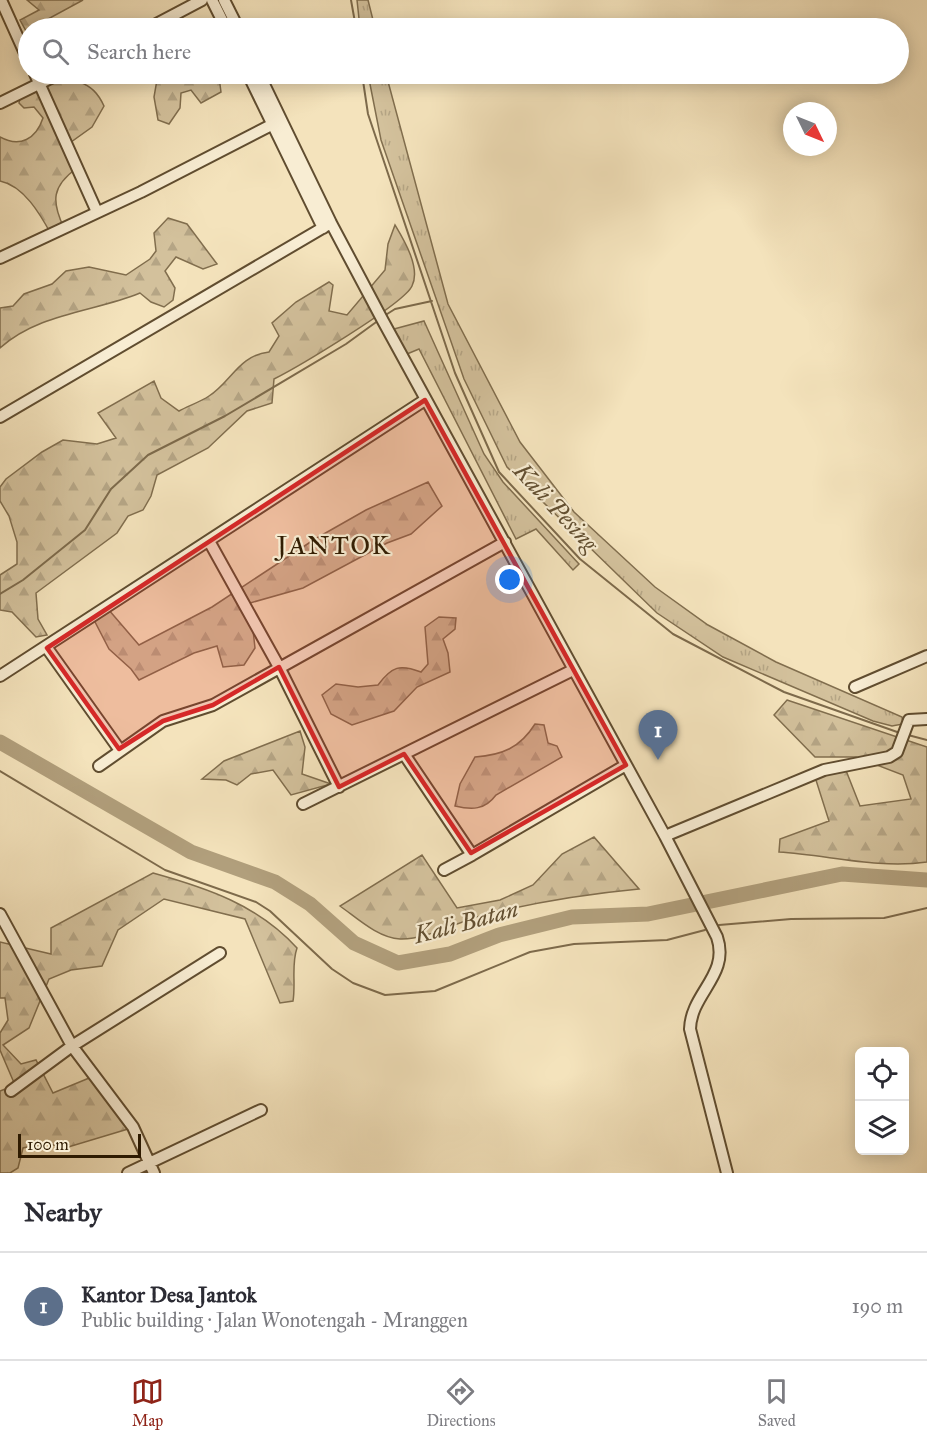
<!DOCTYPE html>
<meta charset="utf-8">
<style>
body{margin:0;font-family:"IM FELL Great Primer",serif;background:#f7f7f7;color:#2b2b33}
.controls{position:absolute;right:18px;bottom:18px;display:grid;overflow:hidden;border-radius:9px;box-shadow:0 3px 15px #0003}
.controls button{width:54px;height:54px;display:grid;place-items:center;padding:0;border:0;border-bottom:2px solid #e1e1e2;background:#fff;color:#2b2b33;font:30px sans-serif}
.compass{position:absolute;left:783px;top:102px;width:54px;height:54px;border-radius:50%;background:#fff;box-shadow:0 3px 15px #0003;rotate:133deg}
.scale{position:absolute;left:18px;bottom:15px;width:123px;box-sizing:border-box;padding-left:6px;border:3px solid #2f1b01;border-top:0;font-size:16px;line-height:21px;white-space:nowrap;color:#2f1b01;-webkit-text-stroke:4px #f8edd3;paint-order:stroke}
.you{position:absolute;left:510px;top:580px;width:21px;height:21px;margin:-15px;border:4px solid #fff;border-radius:50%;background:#1a73e8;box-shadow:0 0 0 9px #1a73e833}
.badge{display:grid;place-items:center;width:39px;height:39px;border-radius:50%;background:#8f2418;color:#fff;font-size:20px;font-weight:700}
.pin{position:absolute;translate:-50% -50px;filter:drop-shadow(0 2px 3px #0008)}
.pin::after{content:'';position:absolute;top:32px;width:21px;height:18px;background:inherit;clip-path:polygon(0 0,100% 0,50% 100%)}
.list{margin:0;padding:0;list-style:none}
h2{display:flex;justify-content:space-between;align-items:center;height:78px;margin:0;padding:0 24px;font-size:26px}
h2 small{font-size:20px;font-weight:400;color:#7c7c81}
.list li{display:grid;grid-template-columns:39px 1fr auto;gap:18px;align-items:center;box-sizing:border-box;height:108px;padding:0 24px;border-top:2px solid #e1e1e2}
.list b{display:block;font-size:22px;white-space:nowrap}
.list p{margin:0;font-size:20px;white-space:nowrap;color:#7c7c81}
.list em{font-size:20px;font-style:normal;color:#7c7c81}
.icon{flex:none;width:33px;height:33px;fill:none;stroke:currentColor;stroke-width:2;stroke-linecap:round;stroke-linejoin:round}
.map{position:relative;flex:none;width:927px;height:1173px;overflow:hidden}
.search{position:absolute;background:#fff;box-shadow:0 3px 15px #0003;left:18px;right:18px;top:18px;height:66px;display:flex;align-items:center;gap:15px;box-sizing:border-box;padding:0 21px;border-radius:33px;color:#7c7c81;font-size:22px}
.sheet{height:186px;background:#fff}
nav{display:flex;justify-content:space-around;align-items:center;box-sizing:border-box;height:84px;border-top:2px solid #e1e1e2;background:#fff;font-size:16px;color:#7c7c81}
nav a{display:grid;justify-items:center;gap:3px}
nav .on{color:#8f2418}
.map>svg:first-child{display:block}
</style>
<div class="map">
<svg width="927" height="1173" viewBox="0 0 927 1173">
<defs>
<pattern id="grass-tufts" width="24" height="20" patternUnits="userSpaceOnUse" patternTransform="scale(1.5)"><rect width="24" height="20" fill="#d3c19c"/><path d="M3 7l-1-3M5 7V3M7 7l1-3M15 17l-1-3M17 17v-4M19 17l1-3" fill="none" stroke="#b5a585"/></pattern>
<pattern id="forest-firs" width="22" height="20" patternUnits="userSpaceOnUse" patternTransform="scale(1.5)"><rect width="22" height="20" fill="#d3c19c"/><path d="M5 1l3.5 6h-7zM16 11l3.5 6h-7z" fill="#b5a585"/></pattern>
</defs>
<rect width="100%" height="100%" fill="#f4e3bc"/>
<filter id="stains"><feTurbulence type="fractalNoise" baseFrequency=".00333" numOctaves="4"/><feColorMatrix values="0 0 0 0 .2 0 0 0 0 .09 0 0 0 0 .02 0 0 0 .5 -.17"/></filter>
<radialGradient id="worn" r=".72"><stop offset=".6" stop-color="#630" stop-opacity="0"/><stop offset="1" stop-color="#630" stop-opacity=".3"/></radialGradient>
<path fill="url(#grass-tufts)" stroke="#816e4e" stroke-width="1.5" d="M 357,0 L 368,0 L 375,28 L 360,28 Z
M 368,74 L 386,74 L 448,304 L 520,442 L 574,512 L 655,587 L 708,625 L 776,662 L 902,717 L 903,724 L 892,726 L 873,721 L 723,657 L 657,613 L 507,467 L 464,379 L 381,140 Z
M 424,321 L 484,454 L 503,482 L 579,564 L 573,570 L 536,529 L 516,539 L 419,349 L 407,354 L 394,329 Z"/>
<path fill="url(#forest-firs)" stroke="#816e4e" stroke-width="1.5" d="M 27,0 L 83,0 L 26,31 L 20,20 L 39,10 Z
M 59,74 L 75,74 L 79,82 C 91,86 98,93 104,106 L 92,127 L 67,145 L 77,168 C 52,186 51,201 64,228 L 51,234 C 40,214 24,186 0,181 L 0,137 C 20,148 36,139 43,118 L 34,107 L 24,108 L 19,103 L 20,98 Z
M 158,74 L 216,74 L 219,77 L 221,92 L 201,103 L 191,90 L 181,93 L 180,108 L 169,124 L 158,120 L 154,97 Z
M 168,218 L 187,224 L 217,264 L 203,269 L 176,257 L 165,271 L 175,288 L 173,300 L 164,307 L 151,302 L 140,293 C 94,312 39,313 0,348 L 0,308 L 13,306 L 24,294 L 52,284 L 66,271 L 89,267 L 126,275 L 150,259 L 156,251 L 154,233 Z
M 395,225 C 404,240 421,268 412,286 C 404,304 296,368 274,379 L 272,403 L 247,411 L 208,448 L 157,475 L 151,496 L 143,510 L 128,516 L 117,533 L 36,593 L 38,619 L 47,635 L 36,637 L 12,612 L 0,610 L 0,575 L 17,564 L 17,542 L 9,516 L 0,501 L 0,487 L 6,479 L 42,452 L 63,440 L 97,444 L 116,438 L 98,413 L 154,381 L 161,398 L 179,411 C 188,406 200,402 209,396 C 231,382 239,355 269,352 L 279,336 L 272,323 L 296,302 L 329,282 L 333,285 L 329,311 L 347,315 L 385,270 L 388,244 Z
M 428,482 L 442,506 L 411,534 L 387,543 L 303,588 L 250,603 L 255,648 L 244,665 L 223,667 L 217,646 L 194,653 L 139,680 L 131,669 L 109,649 L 93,618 L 108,609 L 139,645 L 212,607 L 315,539 L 366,510 Z
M 439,617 L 456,618 L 455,629 L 443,639 L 448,653 L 450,672 L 417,687 L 394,711 L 352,725 L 331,714 L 322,695 L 336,684 L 358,687 L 378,685 C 392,666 400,664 421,672 L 428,664 L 425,627 Z
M 787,700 L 927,747 L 927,862 C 878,869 828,855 779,852 L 780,839 L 829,821 L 815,777 L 845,768 L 860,806 L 911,799 L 903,775 L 856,757 L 815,757 L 774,715 Z
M 535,724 L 544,725 L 548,743 L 557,746 L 562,757 L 496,795 C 485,810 472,810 455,806 L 460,784 L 475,757 C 502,755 520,748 535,724 Z
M 300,731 L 305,747 L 302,774 L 331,784 L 291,795 L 273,770 L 251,774 L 237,785 L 226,780 L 202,779 L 224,761 Z
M 594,837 L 639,889 C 586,894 536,902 484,915 C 459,921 426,940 400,939 C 378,938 357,918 340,906 L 422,855 L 457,908 L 500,900 L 533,885 L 562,854 Z
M 153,873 C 207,888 258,905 297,948 C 291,965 296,983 293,1001 L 280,1003 L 245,919 L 164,899 L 118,930 L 102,966 L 71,970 L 49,979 L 29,1028 L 3,1045 L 21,1064 L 36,1060 L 53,1093 L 94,1076 L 128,1129 L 65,1148 L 46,1143 L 23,1148 L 18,1168 L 10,1173 L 0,1173 L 0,1091 L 15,1085 L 0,1050 L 0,1033 L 8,1020 L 5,998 L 0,998 L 0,942 L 51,954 L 51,928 Z"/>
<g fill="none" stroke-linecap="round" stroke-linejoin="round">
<path stroke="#7d6a4b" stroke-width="2" d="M 351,0 L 356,28
M 362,74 L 368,114 L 455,373 L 499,472 L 580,559 L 673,634 L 784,692 L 900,733
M 384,316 L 395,309 L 432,301
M 0,594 L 23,580 L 85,530 L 111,489 L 148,455 L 225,416 L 346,344 L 379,320
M 908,735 L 927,740
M 0,771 L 165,870 L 256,902 L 270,911 L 332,969 L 353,983 L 385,995 L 435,991 L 530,952 L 574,944 L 667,940 L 705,930
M 719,925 L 791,919 L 884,918 L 927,908"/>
<path stroke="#b19f7c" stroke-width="15" d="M 0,742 L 191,852 L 275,882 L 310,904 L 354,943 L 398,963 L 450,954 L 499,935 L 572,917 L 648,914 L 842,874 L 927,880"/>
<defs>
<path id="minor" d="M 1,0 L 28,60
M 212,0 L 226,28
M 224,0 L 238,28
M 149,28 L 202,0
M 35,74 L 97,212
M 248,74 L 323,228
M 259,74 L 331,223 L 383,321 L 665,836 L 717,937 C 730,975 691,993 690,1029 L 727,1173
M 0,103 L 59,74
M 0,258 L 141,192 L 281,120
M 0,417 L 331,223
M 209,541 L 279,667 L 339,787
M 47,648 L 119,749
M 0,676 L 425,400
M 855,687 L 927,656
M 404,754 L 472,855 L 626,765
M 99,766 L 163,721 L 213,705 L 505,542
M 303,804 L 573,670
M 665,836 L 824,770 L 889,757 L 897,752 L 909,720 L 927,719
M 444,870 L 472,855
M 0,914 L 72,1046 L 133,1127 L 154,1173
M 11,1091 L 72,1046 L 220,953
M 128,1173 L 261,1110"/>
</defs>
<use href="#minor" stroke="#604d30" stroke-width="14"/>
<use href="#minor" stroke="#f8edd3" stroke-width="10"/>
</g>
<path fill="#d62828" fill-opacity="0.2" stroke="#d62828" stroke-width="4.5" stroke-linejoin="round" d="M 425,400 L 626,765 L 471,853 L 404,754 L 339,787 L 279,667 L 213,705 L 163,721 L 119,749 L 47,648 Z"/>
<g text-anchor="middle" stroke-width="4.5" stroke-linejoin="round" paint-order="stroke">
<g font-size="24" font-style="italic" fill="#635032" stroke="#f8edd3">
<text transform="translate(556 507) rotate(47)" y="8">Kali Pesing</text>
<text transform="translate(466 922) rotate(-15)" y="8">Kali Batan</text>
</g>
<g font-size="26" letter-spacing="1.5" fill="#2f1b01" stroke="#f8edd3">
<text x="334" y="554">JANTOK</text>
</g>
</g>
<rect width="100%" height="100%" filter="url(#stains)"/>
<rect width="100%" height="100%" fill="url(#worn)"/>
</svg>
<div class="controls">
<button><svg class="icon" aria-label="locate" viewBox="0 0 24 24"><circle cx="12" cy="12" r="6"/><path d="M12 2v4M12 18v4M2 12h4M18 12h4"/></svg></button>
<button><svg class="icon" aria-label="layers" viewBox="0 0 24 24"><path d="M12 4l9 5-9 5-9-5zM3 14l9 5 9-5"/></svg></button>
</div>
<svg class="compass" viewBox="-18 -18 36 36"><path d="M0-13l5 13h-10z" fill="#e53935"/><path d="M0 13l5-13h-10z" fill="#7c7c81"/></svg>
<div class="scale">100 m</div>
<div class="you"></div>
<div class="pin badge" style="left:658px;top:760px;background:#5c6f8a">1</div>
<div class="search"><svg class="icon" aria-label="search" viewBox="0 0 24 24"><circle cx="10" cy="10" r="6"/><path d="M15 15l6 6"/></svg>Search here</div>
</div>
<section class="sheet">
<h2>Nearby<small></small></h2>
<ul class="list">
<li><span class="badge" style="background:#5c6f8a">1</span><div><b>Kantor Desa Jantok</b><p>Public building · Jalan Wonotengah - Mranggen</p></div><em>190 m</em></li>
</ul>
</section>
<nav>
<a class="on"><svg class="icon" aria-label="map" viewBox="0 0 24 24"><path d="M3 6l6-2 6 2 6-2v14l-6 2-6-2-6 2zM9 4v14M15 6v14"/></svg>Map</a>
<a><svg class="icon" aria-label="directions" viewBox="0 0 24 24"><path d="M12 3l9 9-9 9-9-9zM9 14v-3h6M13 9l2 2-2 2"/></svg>Directions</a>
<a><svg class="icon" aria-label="saved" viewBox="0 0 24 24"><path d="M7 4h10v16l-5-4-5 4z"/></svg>Saved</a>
</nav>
